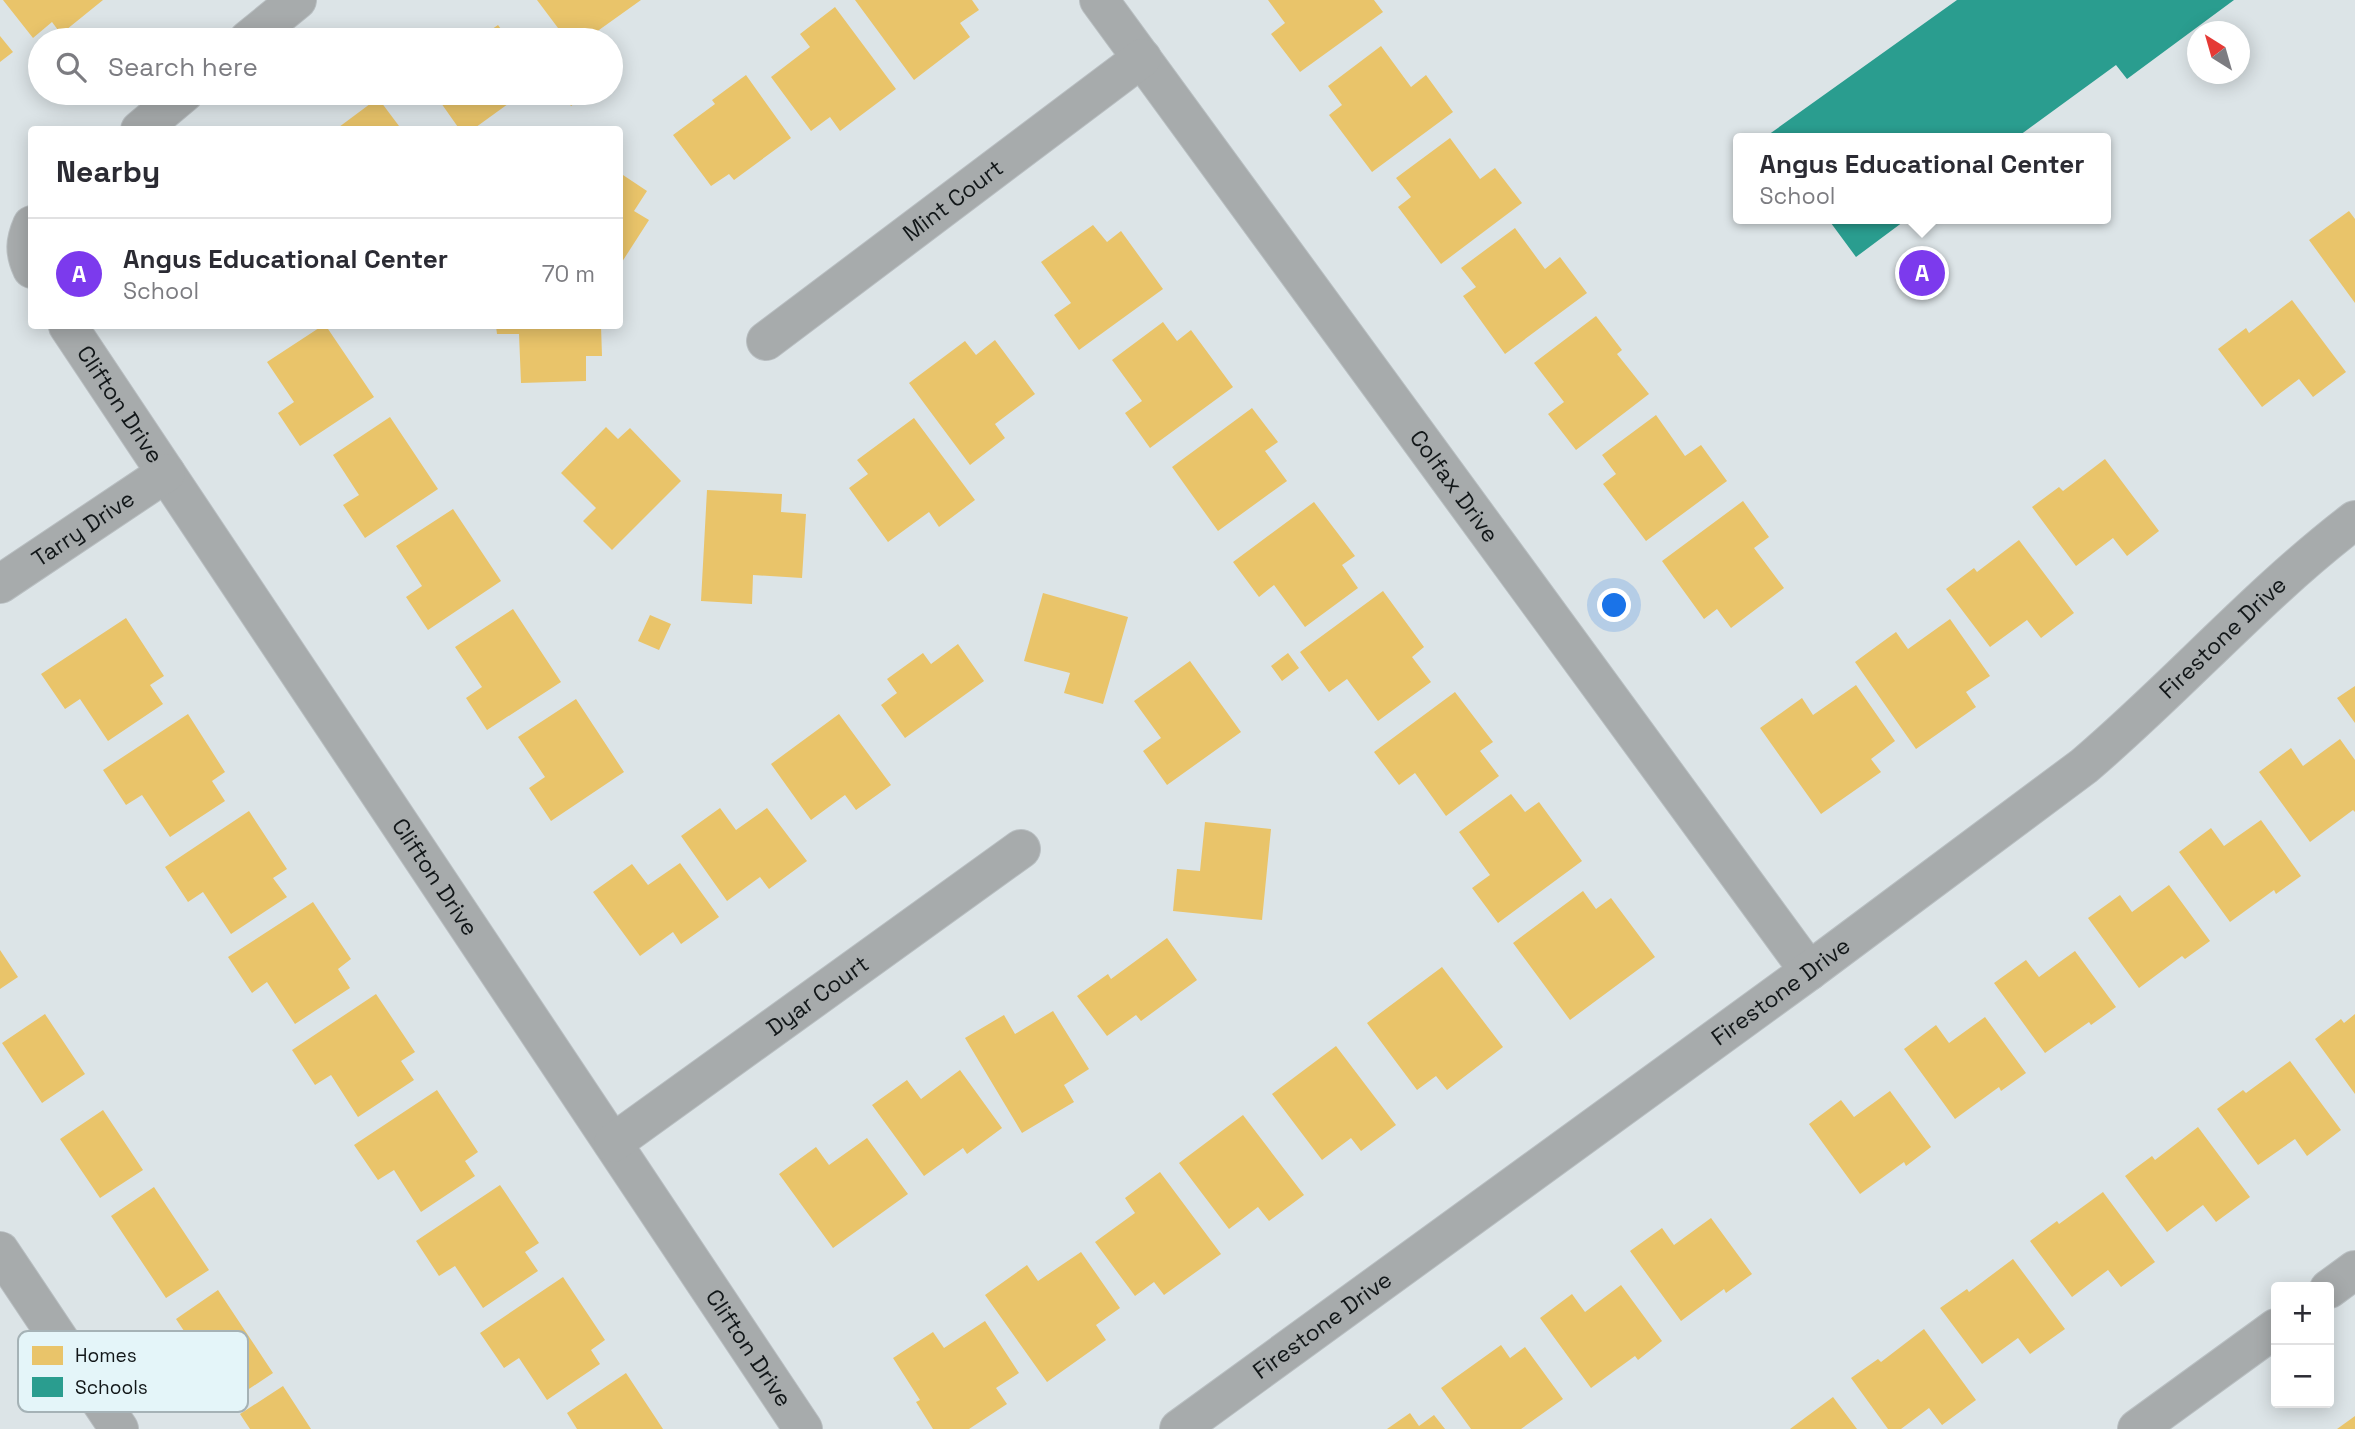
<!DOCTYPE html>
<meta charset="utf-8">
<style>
body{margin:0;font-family:"Space Grotesk",sans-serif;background:#f7f7f7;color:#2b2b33}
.controls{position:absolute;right:21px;bottom:21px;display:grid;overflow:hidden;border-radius:7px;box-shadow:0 4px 18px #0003}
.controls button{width:63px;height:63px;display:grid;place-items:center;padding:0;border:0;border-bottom:2px solid #e1e1e2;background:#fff;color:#2b2b33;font:35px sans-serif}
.compass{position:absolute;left:2187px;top:21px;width:63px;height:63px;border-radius:50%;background:#fff;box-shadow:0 4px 18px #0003;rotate:323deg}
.you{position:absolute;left:1615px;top:606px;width:24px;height:24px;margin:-18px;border:5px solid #fff;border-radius:50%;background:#1a73e8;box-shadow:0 0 0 10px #1a73e833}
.badge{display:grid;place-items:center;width:46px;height:46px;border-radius:50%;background:#7c3aed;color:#fff;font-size:23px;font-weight:700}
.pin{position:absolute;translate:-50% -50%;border:4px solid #fff;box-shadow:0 2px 7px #0006}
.popup{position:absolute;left:1733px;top:133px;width:378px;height:91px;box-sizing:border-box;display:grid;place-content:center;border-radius:7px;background:#fff;filter:drop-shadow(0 2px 5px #0005);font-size:23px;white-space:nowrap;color:#7c7c81}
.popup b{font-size:26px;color:#2b2b33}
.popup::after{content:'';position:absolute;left:50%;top:100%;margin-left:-14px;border:14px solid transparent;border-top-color:#fff}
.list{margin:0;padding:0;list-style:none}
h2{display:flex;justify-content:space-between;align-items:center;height:91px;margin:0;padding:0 28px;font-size:30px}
h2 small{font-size:23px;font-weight:400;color:#7c7c81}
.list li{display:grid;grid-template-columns:46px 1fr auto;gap:21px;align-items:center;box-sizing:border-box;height:112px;padding:0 28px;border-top:2px solid #e1e1e2}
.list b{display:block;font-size:26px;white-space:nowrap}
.list p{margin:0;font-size:23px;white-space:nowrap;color:#7c7c81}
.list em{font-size:23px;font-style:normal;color:#7c7c81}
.icon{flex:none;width:38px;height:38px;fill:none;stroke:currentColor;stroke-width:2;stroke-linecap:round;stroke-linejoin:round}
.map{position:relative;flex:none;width:2355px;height:1429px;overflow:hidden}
.search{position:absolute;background:#fff;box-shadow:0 4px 18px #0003;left:28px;top:28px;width:595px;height:77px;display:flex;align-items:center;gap:18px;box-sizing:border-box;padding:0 24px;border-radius:38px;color:#7c7c81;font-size:26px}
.panel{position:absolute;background:#fff;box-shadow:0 4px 18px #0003;left:28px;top:126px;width:595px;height:203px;border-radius:7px}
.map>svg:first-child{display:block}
</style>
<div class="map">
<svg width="2355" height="1429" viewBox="0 0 2355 1429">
<rect width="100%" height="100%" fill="#dce4e7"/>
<path fill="#e9c46a" d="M 3,0 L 103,0 L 61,34 L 52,22 L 33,38 Z
M 537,0 L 641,0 L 585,40 L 567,40 Z
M 855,0 L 972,0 L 979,10 L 960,23 L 970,37 L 914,80 Z
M 1268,0 L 1374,0 L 1383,12 L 1300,72 L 1271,34 L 1285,23 Z
M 835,7 L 896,89 L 840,131 L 830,117 L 811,131 L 771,77 L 810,47 L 800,34 Z
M 498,25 L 509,40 L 476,40 Z
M 0,36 L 13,52 L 0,62 Z
M 1381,46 L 1411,87 L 1426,75 L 1453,112 L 1372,172 L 1329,115 L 1342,105 L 1328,86 Z
M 746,75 L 791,138 L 734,180 L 729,174 L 711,186 L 673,135 L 715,104 L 712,100 Z
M 434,93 L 523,93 L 472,130 L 460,130 Z
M 562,93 L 590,93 L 571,106 Z
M 378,98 L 402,130 L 335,130 Z
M 1450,138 L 1480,179 L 1495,168 L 1522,203 L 1441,264 L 1398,207 L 1411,197 L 1396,178 Z
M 620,173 L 647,191 L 634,211 L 649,220 L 620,265 Z
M 2349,211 L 2355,219 L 2355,303 L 2309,240 Z
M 1093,225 L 1107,242 L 1121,231 L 1163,289 L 1079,350 L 1054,315 L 1071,303 L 1041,262 Z
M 1515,228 L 1545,269 L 1560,257 L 1587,293 L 1505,354 L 1463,296 L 1476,287 L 1461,268 Z
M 2292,300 L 2346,372 L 2313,397 L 2299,379 L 2262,407 L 2218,349 L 2246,328 L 2249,333 Z
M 1596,316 L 1622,350 L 1617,354 L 1649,394 L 1576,450 L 1548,414 L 1564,402 L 1534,363 Z
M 1163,322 L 1177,341 L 1191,330 L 1233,387 L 1150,448 L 1125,413 L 1142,401 L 1112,360 Z
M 322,326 L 326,326 L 374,397 L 300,446 L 278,413 L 294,402 L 267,362 Z
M 496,326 L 601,326 L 602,356 L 586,356 L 586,381 L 521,383 L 519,334 L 497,334 Z
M 995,340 L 1035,394 L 995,424 L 1005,438 L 970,465 L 909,383 L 965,341 L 976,355 Z
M 1252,408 L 1278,442 L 1265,451 L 1287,481 L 1218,531 L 1172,467 Z
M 1656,415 L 1685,456 L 1701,445 L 1727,481 L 1646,541 L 1603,484 L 1616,474 L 1602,455 Z
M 390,417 L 438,489 L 365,538 L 343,505 L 359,495 L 333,455 Z
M 914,418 L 975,500 L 939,527 L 929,512 L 888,542 L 849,488 L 868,474 L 857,460 Z
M 606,427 L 618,439 L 630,428 L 681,481 L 612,550 L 583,521 L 596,508 L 561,473 Z
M 2105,459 L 2159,531 L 2127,556 L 2113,538 L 2076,566 L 2032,507 L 2059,487 L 2063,491 Z
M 707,490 L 782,494 L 781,512 L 806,514 L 802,578 L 753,575 L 752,604 L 701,601 Z
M 1743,501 L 1769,537 L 1754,548 L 1784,588 L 1731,628 L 1717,609 L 1704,619 L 1662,561 Z
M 1314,502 L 1355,556 L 1342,565 L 1358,588 L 1305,627 L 1274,585 L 1259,597 L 1233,562 Z
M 453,509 L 501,581 L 428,630 L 406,597 L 422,586 L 396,546 Z
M 2019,540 L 2074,613 L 2041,638 L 2027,620 L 1990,647 L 1946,589 L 1974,568 L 1977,572 Z
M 1383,591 L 1424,647 L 1412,657 L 1431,682 L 1378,721 L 1347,679 L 1329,692 L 1300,652 Z
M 1043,593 L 1128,617 L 1103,704 L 1064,693 L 1070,673 L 1024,661 Z
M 513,609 L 561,682 L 487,730 L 466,698 L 482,687 L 455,647 Z
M 650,615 L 671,624 L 659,650 L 638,641 Z
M 126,618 L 164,676 L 150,685 L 163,704 L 108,741 L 80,699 L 65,709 L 41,674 Z
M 1950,619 L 1990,676 L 1966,692 L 1976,707 L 1916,749 L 1855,662 L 1896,632 L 1908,649 Z
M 958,644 L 984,681 L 905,738 L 881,705 L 897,693 L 887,679 L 923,653 L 931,664 Z
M 1288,653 L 1299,668 L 1282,681 L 1271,666 Z
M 1190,661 L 1241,732 L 1167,785 L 1143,751 L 1161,738 L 1134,701 Z
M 1856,685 L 1895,741 L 1871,759 L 1881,772 L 1821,814 L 1760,728 L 1802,698 L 1813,715 Z
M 2355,686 L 2355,723 L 2337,698 Z
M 1455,692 L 1493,742 L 1480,751 L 1499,776 L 1446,816 L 1415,773 L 1399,785 L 1374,752 Z
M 576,699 L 624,772 L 551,821 L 529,788 L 545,777 L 518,737 Z
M 188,714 L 225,772 L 212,781 L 225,801 L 170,837 L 142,795 L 126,805 L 103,770 Z
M 839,714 L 891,785 L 856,810 L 845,795 L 811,820 L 771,764 Z
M 2340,739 L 2355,760 L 2355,812 L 2353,810 L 2310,842 L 2259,772 L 2291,748 L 2303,766 Z
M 1511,794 L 1525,812 L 1539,802 L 1582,861 L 1498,923 L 1472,888 L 1490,875 L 1459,832 Z
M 720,808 L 736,830 L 767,808 L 807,861 L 769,889 L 760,877 L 727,901 L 681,836 Z
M 249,811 L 287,869 L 273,878 L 287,897 L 231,934 L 203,892 L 188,902 L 165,867 Z
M 2261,820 L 2301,876 L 2276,894 L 2274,890 L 2230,922 L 2179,852 L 2211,828 L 2224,846 Z
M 1205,822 L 1271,829 L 1262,920 L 1173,911 L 1177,869 L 1200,871 Z
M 680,863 L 719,917 L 681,944 L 673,932 L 640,956 L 593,892 L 632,864 L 648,885 Z
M 2169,885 L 2210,941 L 2185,959 L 2182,956 L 2139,988 L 2088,918 L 2120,895 L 2132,912 Z
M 1583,891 L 1596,909 L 1611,898 L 1655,957 L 1570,1020 L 1513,943 Z
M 313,902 L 351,959 L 338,969 L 350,988 L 295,1024 L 267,982 L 252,993 L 228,957 Z
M 1167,938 L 1197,980 L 1141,1021 L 1136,1015 L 1107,1036 L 1077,996 L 1108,974 L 1111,979 Z
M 0,950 L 18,977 L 0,989 Z
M 2075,951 L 2116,1007 L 2091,1025 L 2089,1022 L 2045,1053 L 1994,983 L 2026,960 L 2039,977 Z
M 1442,967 L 1503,1047 L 1447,1090 L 1436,1076 L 1417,1090 L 1367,1023 Z
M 376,994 L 415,1052 L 401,1061 L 414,1080 L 358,1117 L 331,1075 L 315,1085 L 292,1050 Z
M 1053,1011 L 1089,1069 L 1064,1085 L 1074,1102 L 1022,1133 L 965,1038 L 1004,1015 L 1015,1034 Z
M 45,1014 L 85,1074 L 42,1103 L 2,1043 Z
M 2355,1014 L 2355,1094 L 2315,1039 L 2341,1019 L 2344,1023 Z
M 1985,1017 L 2026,1073 L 2001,1091 L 1999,1087 L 1955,1119 L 1904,1049 L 1936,1025 L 1949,1043 Z
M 1336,1046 L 1396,1125 L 1361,1151 L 1351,1138 L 1322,1160 L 1272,1094 Z
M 2290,1061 L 2341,1130 L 2307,1156 L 2295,1139 L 2258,1165 L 2217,1109 L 2243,1090 L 2246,1093 Z
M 960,1070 L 1002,1128 L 967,1154 L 963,1148 L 924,1176 L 872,1105 L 907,1080 L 921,1099 Z
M 437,1090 L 478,1152 L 465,1161 L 475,1176 L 421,1212 L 394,1170 L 378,1180 L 354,1145 Z
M 1890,1091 L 1931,1147 L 1906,1166 L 1904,1162 L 1860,1194 L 1809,1124 L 1841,1100 L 1854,1117 Z
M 103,1110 L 143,1170 L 100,1198 L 60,1139 Z
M 1243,1115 L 1304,1195 L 1269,1221 L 1258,1207 L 1229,1229 L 1179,1163 Z
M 2198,1127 L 2250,1197 L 2216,1222 L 2203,1205 L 2167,1232 L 2125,1176 L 2152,1156 L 2155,1160 Z
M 867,1138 L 908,1194 L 833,1248 L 779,1174 L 816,1147 L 829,1165 Z
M 1160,1172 L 1221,1254 L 1164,1295 L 1154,1282 L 1135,1296 L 1095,1242 L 1135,1213 L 1125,1198 Z
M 500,1185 L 539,1243 L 525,1252 L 538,1271 L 483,1308 L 455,1266 L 439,1276 L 416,1241 Z
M 154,1187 L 209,1270 L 166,1298 L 111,1216 Z
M 2103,1192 L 2155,1262 L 2121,1287 L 2108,1270 L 2072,1297 L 2030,1241 L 2057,1221 L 2059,1224 Z
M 1711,1218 L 1752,1274 L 1726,1293 L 1724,1289 L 1681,1321 L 1630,1251 L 1662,1228 L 1674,1245 Z
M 1081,1252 L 1120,1308 L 1096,1325 L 1106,1340 L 1047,1382 L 985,1295 L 1027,1265 L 1038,1281 Z
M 2013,1259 L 2065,1329 L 2030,1354 L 2018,1338 L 1982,1364 L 1940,1308 L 1967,1289 L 1969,1292 Z
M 563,1277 L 605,1340 L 591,1350 L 600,1364 L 547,1400 L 519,1358 L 504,1368 L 480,1333 Z
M 1621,1285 L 1662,1341 L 1638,1360 L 1635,1356 L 1591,1388 L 1540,1318 L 1572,1294 L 1585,1312 Z
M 218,1290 L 273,1373 L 231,1401 L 176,1319 Z
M 985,1321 L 1019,1373 L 996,1388 L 1007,1404 L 969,1429 L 933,1429 L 916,1402 L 920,1400 L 893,1358 L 933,1332 L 944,1348 Z
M 1924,1329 L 1976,1400 L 1942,1425 L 1929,1408 L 1901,1429 L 1888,1429 L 1851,1378 L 1878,1359 L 1881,1362 Z
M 1501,1345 L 1510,1358 L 1525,1347 L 1563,1399 L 1521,1429 L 1471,1429 L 1441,1388 Z
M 626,1373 L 663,1429 L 577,1429 L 567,1413 Z
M 283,1386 L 311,1429 L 250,1429 L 240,1414 Z
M 1833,1397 L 1857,1429 L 1790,1429 Z
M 1410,1413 L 1419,1426 L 1434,1415 L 1445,1429 L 1387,1429 Z
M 2355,1416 L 2355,1429 L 2337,1429 Z"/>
<path fill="#2a9d8f" d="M 1957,0 L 2234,0 L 2127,79 L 2116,65 L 2016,138 L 1770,138 L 1768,135 Z
M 1828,219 L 1907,219 L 1856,257 Z"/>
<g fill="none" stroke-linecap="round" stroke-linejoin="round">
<defs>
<g id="minor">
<path id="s1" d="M 1099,0 L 1809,971"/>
<path d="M 248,40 L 297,0"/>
<path d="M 140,130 L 184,93"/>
<path d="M 32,225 C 25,241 24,252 32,269"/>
<path id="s2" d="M 68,326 L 803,1429"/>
<path id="s3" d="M 766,341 L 1142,58"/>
<path id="s4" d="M 0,584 L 166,473"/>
<path id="s5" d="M 613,1143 L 1021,849"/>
<path d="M 0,1251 L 119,1429"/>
<path d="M 2329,1289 L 2355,1270"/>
<path id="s6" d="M 1179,1429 L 1809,971 L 2084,766 C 2177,687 2258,594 2355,520"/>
<path d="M 2137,1429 L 2276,1328"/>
</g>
</defs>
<use href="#minor" stroke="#b8bec1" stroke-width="40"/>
<use href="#minor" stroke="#a7abac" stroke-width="38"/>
</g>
<g text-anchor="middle" stroke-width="7" stroke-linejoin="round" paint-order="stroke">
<g font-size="23" fill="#121719" stroke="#e4f5f9">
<text dy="8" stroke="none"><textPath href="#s3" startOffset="234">Mint Court</textPath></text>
<text dy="8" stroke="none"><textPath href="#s2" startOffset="94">Clifton Drive</textPath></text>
<text dy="8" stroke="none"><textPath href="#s1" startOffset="602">Colfax Drive</textPath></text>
<text dy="8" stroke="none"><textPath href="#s4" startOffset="100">Tarry Drive</textPath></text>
<text dy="8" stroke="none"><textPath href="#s6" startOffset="1311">Firestone Drive</textPath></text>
<text dy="8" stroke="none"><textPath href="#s2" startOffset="662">Clifton Drive</textPath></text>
<text dy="8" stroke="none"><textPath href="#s6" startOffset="744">Firestone Drive</textPath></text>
<text dy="8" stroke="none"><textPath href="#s5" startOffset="252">Dyar Court</textPath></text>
<text dy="8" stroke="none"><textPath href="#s6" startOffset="177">Firestone Drive</textPath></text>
<text dy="8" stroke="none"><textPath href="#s2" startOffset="1228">Clifton Drive</textPath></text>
</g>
</g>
<rect x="18" y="1331" width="230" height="81" rx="10" fill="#e4f5f9" stroke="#a5b2b6" stroke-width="2"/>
<rect x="32" y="1346" width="31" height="19" fill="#e9c46a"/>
<rect x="32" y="1377" width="31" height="20" fill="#2a9d8f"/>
<g font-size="19" fill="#121719">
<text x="75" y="1362">Homes</text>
<text x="75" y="1394">Schools</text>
</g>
</svg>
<div class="controls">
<button>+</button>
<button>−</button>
</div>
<svg class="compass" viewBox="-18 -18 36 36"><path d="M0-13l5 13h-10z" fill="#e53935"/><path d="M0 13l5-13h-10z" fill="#7c7c81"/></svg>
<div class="you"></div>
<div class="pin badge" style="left:1922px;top:273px">A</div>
<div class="popup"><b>Angus Educational Center</b>School</div>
<div class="search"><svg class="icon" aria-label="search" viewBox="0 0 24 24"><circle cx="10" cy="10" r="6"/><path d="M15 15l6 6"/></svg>Search here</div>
<section class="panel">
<h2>Nearby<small></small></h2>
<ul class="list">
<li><span class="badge">A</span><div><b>Angus Educational Center</b><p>School</p></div><em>70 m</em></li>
</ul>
</section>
</div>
